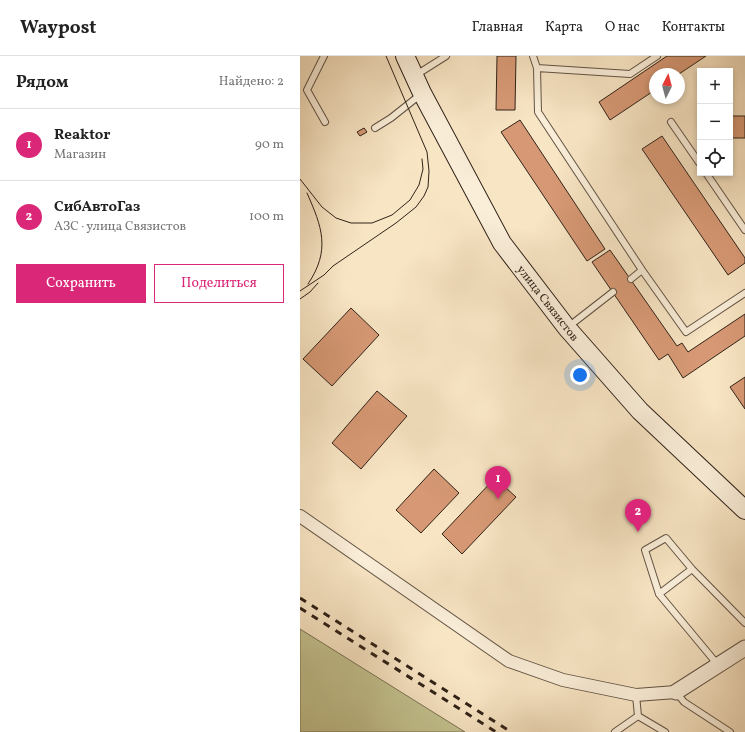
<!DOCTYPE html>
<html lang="ru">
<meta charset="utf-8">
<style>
body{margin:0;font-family:Vollkorn,serif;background:#f6f6f6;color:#222}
.controls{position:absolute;right:12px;top:12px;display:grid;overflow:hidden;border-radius:0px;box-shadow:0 2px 6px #0003}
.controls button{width:36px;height:36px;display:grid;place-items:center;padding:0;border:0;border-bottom:1px solid #e0e0e0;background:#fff;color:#222;font:20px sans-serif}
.compass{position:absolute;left:349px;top:12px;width:36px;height:36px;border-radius:50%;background:#fff;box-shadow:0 2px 6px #0003;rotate:6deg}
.you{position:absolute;left:280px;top:319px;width:14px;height:14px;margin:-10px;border:3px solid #fff;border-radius:50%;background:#1a73e8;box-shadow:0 0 0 6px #1a73e833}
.badge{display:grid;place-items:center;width:26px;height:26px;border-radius:50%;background:#db2777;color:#fff;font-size:13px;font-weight:700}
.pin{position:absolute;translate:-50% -33px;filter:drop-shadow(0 1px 2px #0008)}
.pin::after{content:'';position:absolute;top:21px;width:14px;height:12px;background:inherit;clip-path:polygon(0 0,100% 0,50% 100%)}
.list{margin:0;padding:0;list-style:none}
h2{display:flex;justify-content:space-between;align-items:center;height:52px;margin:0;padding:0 16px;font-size:17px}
h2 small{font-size:13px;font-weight:400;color:#767676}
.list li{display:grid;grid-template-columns:26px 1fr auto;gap:12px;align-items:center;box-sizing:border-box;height:72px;padding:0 16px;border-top:1px solid #e0e0e0}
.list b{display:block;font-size:15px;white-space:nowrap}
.list p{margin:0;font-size:13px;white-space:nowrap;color:#767676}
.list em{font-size:13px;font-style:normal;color:#767676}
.actions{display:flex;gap:8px;padding:12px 16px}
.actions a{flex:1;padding:9px 0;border:1px solid #db2777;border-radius:0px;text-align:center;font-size:14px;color:#db2777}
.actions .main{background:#db2777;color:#fff}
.icon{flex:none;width:22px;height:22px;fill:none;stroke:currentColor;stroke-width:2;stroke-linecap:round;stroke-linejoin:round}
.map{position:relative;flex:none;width:445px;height:676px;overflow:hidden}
header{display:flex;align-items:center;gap:24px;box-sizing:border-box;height:56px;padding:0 20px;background:#fff;border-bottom:1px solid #e0e0e0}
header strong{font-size:19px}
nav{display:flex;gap:22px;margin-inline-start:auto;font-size:14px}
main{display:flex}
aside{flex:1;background:#fff}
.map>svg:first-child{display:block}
</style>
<header>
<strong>Waypost</strong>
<nav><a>Главная</a><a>Карта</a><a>О нас</a><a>Контакты</a></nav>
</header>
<main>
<aside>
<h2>Рядом<small>Найдено: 2</small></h2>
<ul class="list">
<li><span class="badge">1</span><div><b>Reaktor</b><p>Магазин</p></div><em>90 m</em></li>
<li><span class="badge">2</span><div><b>СибАвтоГаз</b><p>АЗС · улица Связистов</p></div><em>100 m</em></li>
</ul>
<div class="actions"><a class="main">Сохранить</a><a>Поделиться</a></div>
</aside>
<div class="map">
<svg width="445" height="676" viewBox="0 0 445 676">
<rect width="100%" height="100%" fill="#f8e5c4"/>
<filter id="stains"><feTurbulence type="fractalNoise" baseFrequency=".005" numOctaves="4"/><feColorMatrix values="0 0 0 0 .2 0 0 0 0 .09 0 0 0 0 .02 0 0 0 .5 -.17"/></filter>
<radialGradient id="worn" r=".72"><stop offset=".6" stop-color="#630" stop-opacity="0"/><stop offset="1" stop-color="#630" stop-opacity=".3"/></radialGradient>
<path fill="#c3c390" stroke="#7a7254" d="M 0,573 L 165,676 L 0,676 Z"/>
<path fill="#d79975" stroke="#302219" d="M 197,0 L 216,0 L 215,54 L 196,54 Z
M 367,0 L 406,0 L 379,18 L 355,18 L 355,34 L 310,64 L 299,46 Z
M 430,60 L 445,60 L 445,82 L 430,82 Z
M 220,64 L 305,193 L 287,205 L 201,76 Z
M 64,72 L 67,76 L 60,80 L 57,76 Z
M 362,80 L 445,202 L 445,207 L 428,219 L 342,93 Z
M 310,194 L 377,290 L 382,287 L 388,296 L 445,258 L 445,280 L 383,322 L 368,298 L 359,304 L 292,206 Z
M 51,252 L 79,279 L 32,330 L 3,303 Z
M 445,321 L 445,353 L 430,331 Z
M 77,335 L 107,360 L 61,413 L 32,387 Z
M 134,413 L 159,437 L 121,477 L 96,454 Z
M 195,422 L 216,441 L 162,498 L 142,478 Z"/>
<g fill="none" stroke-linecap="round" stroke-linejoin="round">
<defs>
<path id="service" d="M 24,0 L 7,34 L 25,66
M 233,0 L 237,12 L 238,56 L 342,214 L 386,276 L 445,237
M 237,12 L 330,18 L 357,0
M 116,19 L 146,0
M 371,66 L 400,108
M 75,72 L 91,62 L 120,39
M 406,117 L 445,174
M 331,223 L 342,214
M 268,271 L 313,236
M 359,538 L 392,513
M 418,609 L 359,538 L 345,494 L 366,482 L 392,513 L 445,567
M 376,636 L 384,646 L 430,676
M 338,660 L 365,676
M 315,676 L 338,660 L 336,639"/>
<path id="minor" d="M 0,460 L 209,605 L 263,624 L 336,639 L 376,636"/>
<path id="tertiary" d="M 376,636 L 445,592"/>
<path id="secondary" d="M 105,0 L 122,37 L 202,187 L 267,272 L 340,355 L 445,454"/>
</defs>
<use href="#service" stroke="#625344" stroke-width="8"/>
<use href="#minor" stroke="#625344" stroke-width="14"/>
<use href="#tertiary" stroke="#625344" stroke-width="17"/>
<use href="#secondary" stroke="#302219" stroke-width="20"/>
<use href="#service" stroke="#faeed9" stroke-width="6"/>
<use href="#minor" stroke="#faeed9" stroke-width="12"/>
<use href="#tertiary" stroke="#faeed9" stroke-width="15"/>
<use href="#secondary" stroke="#faeed9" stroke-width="18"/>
<path stroke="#302219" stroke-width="1" d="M 0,123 L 22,151 L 36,162 L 51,167 L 72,167 L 92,159 L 110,144 L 119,129 L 123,113 L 122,103
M 7,137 C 22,171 31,194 8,228
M 0,235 L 24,219 L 33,210 L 96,167 L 116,151 L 124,140 L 128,131 L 129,115 L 127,96 L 86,0
M 0,243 L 10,236 L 18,227"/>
<path stroke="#302219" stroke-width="3" stroke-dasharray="7 7" stroke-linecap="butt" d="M 0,542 L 211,676
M 0,552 L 196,676"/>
</g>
<g text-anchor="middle" stroke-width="3" stroke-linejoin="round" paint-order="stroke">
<g font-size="12" fill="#302219" stroke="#faeed9">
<text transform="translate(248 247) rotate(52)" y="4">улица Связистов</text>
</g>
</g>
<rect width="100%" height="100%" filter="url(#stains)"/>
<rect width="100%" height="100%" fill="url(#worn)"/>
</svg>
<div class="controls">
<button>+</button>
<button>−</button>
<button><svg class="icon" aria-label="locate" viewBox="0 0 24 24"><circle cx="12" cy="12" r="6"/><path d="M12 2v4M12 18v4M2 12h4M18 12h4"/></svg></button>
</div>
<svg class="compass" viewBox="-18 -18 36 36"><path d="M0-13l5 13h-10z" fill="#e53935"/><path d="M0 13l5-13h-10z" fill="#767676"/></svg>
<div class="you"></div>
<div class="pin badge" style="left:198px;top:443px">1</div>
<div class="pin badge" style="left:338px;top:476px">2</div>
</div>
</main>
